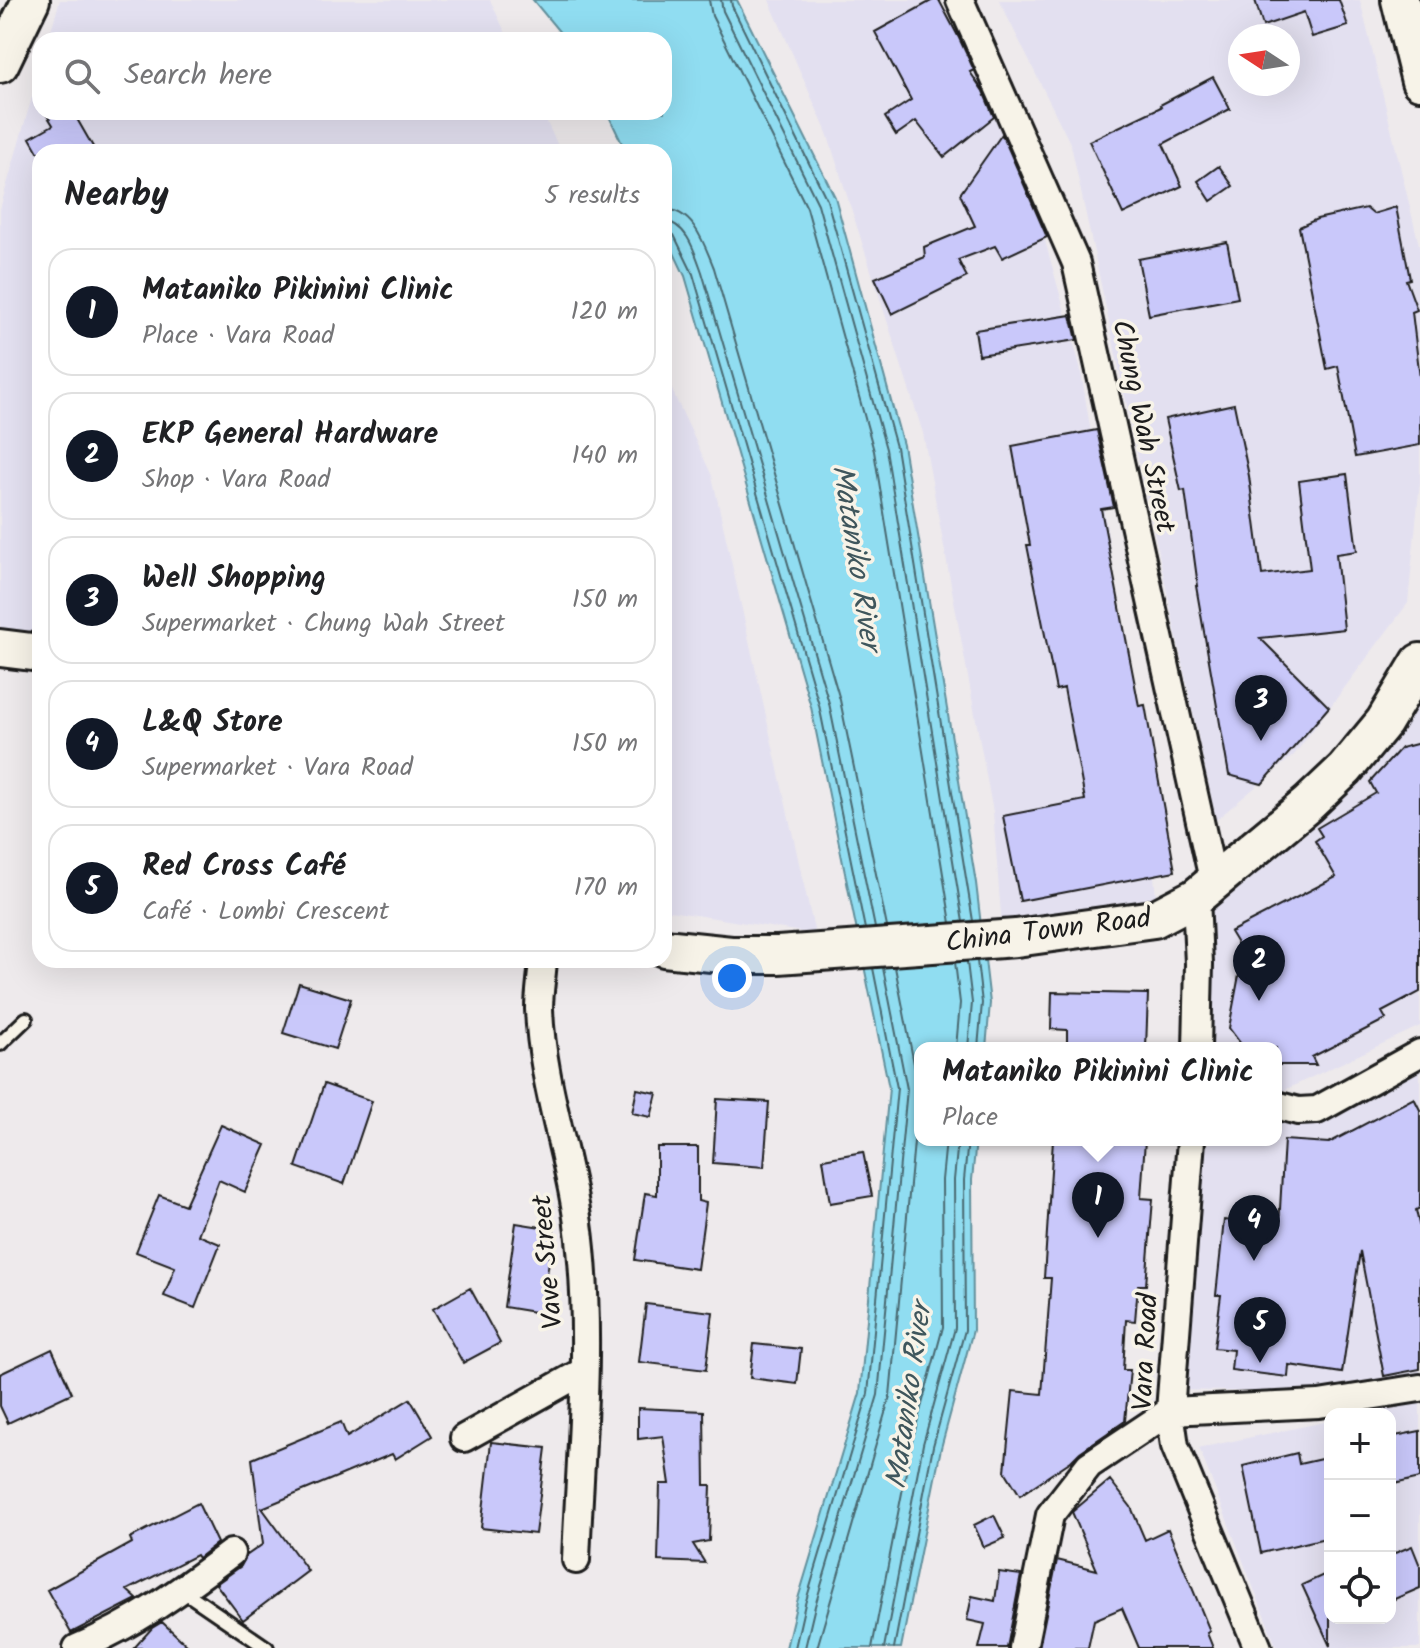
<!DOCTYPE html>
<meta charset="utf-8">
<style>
body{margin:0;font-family:Kalam,sans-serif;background:#f2f2f2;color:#202124}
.controls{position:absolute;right:24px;bottom:24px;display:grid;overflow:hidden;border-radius:16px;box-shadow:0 8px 32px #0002}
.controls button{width:72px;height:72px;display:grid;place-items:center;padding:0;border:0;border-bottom:2px solid #e0e0e0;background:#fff;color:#202124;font:40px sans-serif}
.compass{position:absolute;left:1228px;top:24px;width:72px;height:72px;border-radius:50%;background:#fff;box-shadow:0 8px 32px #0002;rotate:282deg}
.you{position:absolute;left:732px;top:978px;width:28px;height:28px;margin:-20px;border:6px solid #fff;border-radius:50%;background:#1a73e8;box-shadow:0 0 0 12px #1a73e833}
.badge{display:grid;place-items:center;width:52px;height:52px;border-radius:50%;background:#111827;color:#fff;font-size:26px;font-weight:700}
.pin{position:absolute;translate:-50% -66px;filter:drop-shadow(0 2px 4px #0008)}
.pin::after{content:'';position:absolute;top:42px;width:28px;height:24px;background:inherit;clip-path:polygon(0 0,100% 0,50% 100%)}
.popup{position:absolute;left:914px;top:1042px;width:368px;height:104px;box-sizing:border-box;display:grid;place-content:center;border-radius:16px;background:#fff;filter:drop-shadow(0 2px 6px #0005);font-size:26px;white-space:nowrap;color:#757577}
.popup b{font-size:30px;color:#202124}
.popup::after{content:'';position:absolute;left:50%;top:100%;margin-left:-16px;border:16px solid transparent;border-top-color:#fff}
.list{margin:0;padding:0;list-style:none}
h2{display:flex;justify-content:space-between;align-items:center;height:104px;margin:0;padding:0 32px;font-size:34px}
h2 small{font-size:26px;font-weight:400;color:#757577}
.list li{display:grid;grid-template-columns:52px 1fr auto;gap:24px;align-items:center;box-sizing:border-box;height:128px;margin:0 16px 16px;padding:0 16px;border:2px solid #e0e0e0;border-radius:24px}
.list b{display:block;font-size:30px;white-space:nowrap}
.list p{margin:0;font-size:26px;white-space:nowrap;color:#757577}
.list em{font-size:26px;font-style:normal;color:#757577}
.icon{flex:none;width:44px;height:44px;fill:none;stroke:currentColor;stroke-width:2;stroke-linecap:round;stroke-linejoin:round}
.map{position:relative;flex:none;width:1420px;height:1648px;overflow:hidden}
.search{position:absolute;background:#fff;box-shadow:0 8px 32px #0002;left:32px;top:32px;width:640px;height:88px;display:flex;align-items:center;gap:20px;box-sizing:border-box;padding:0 28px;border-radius:24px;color:#757577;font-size:30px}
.panel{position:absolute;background:#fff;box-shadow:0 8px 32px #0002;left:32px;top:144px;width:640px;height:824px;border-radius:24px}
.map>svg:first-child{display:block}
</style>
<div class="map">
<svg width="1420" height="1648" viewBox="0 0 1420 1648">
<rect width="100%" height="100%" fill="#eeeaec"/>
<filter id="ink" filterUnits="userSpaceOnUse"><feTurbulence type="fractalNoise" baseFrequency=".0125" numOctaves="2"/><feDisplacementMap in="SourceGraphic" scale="16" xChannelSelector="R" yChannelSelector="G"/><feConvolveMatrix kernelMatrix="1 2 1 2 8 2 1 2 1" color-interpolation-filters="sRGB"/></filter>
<g filter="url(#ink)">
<path fill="#e3e0f0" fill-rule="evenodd" d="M 60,0 L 490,0 L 509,40 L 48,40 Z
M 769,0 L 922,0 L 1007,105 L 1080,366 L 1139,724 L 1157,907 L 1002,928 L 993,812 L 923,433 L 827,133 Z
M 999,0 L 1360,0 L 1420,249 L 1420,482 L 1408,603 L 1294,755 L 1216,820 L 1071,145 ZM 1240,36 L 1288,36 L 1288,84 L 1240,84 Z
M 40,69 L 40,112 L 542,112 L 561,152 L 40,152 L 40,638 L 0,636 L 0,209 Z
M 664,373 L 712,476 L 815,934 L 664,910 Z
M 1420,653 L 1420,1026 L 1276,1094 L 1276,1048 L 1190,1048 L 1201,905 L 1348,780 Z
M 1420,1055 L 1420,1383 L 1379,1394 L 1174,1390 L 1193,1150 L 1217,1140 L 1276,1140 L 1276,1115 Z
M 1420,1403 L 1420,1648 L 1277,1648 L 1199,1448 L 1330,1421 L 1330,1618 L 1390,1618 L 1390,1414 L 1366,1414 Z"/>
<path fill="#90ddf1" stroke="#62909c" stroke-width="2" d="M 533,0 L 737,0 L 835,197 L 903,445 L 976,883 L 990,1003 L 986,1048 L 920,1048 L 920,1140 L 976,1140 L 972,1180 L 973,1330 L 941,1448 L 901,1648 L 786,1648 L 797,1602 L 860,1393 L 889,1088 L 811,707 L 685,276 L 664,232 L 664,152 L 626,152 L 607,112 L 664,112 L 664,40 L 566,40 Z"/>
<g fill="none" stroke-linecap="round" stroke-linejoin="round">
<path stroke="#4a6971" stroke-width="2" d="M 709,0 L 712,16 L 807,208 L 874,451 L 951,923
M 721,0 L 723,11 L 818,204 L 886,449 L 963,922
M 731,0 L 732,6 L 827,200 L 896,447 L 973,921
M 664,209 C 694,210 704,244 714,268 L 840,700 L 887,927
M 664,221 C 687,223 695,253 702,272 L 829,703 L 875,928
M 664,231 L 674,235 L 693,274 L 819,705 L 865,929
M 977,961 L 982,1003 L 978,1048
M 955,962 L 960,1003 L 956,1048
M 967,962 L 972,1003 L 968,1048
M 795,1648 L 805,1604 L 868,1394 L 897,1088 L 873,968
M 805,1648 L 815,1606 L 878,1395 L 907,1089 L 883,968
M 817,1648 L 890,1396 L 919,1089 L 895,967
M 872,1648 L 912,1441 L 943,1327 L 942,1180 L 946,1140
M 884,1648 L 923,1444 L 955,1328 L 954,1180 L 958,1140
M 894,1648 L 933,1446 L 965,1330 L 964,1180 L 968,1140"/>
</g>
<path fill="#c9c8fa" stroke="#1c1c1c" stroke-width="2" d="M 933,0 L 939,0 L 959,38 L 974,70 L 970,72 L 983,91 L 994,117 L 944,157 L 916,121 L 896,135 L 885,117 L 911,100 L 875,32 Z
M 1255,0 L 1339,0 L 1348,26 L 1312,37 L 1304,12 L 1263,26 Z
M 1213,77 L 1230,109 L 1163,144 L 1182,186 L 1123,214 L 1089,141 L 1161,107 L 1160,105 Z
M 45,112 L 73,112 L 96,152 L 38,152 L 30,138 L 53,125 Z
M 1002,134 L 1047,237 L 1002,258 L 995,246 L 958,260 L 967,277 L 892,314 L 875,278 L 925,257 L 924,247 L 975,226 L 960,194 Z
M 1219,166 L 1233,186 L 1211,201 L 1198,181 Z
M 1396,207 L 1410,279 L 1406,280 L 1417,310 L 1412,312 L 1420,378 L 1420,445 L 1355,457 L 1338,366 L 1327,369 L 1299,227 L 1317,219 L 1366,208 L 1373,214 Z
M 1227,242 L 1238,298 L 1149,315 L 1138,259 Z
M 1071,315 L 1077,340 L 979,355 L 975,330 Z
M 1234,404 L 1249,476 L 1262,575 L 1310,569 L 1299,481 L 1347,474 L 1357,551 L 1336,554 L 1344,629 L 1260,638 L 1329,707 L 1262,784 L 1229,775 L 1196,586 L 1198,586 L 1185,490 L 1181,491 L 1165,419 Z
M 1097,430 L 1114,507 L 1101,509 L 1139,706 L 1145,705 L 1175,871 L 1020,901 L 1003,816 L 1085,800 L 1064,688 L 1056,690 L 1027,545 L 1030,545 L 1012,446 Z
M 1420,743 L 1420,992 L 1382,1012 L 1386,1019 L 1312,1057 L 1316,1065 L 1276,1065 L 1276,1048 L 1244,1048 L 1229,1028 L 1239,975 L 1250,965 L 1230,932 L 1336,877 L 1315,841 L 1322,836 L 1317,828 L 1376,793 L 1370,782 L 1401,748 Z
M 299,983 L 351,999 L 335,1049 L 283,1033 Z
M 1052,992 L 1148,994 L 1146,1048 L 1067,1048 L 1067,1030 L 1051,1029 Z
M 324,1084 L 372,1101 L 344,1184 L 296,1167 Z
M 637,1089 L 657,1093 L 651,1117 L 632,1113 Z
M 1414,1098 L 1420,1110 L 1420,1208 L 1416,1210 L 1420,1229 L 1420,1369 L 1384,1376 L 1360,1251 L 1342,1373 L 1289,1365 L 1288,1377 L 1231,1370 L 1233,1350 L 1214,1348 L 1221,1295 L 1216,1295 L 1224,1220 L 1279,1226 L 1284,1140 L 1329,1143 Z
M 717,1099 L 769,1102 L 764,1167 L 713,1163 Z
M 221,1125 L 266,1145 L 245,1192 L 219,1180 L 198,1235 L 220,1244 L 195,1308 L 164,1296 L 175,1267 L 136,1252 L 159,1195 L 185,1205 Z
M 1053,1140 L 1145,1140 L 1141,1198 L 1153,1199 L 1146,1285 L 1138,1285 L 1135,1321 L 1126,1320 L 1123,1370 L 1130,1370 L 1125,1421 L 1080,1452 L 1071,1461 L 1020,1495 L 1005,1471 L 1013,1391 L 1042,1394 L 1051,1278 L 1044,1278 Z
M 657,1147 L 698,1147 L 698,1201 L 706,1203 L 697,1269 L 635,1260 L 645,1193 L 657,1195 Z
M 863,1152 L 872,1196 L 830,1203 L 823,1159 Z
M 516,1223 L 554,1229 L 541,1313 L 504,1307 Z
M 470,1288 L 500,1343 L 463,1363 L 433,1309 Z
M 646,1304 L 713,1312 L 706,1370 L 639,1362 Z
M 754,1344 L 801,1349 L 797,1384 L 750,1378 Z
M 52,1349 L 72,1393 L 8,1423 L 0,1406 L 0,1374 Z
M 410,1399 L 432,1436 L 395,1459 L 392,1454 L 262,1508 L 308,1571 L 243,1620 L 216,1584 L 241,1566 L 246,1556 L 263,1544 L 252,1459 L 341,1422 L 347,1437 Z
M 638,1408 L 704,1411 L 705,1485 L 711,1485 L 709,1541 L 693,1544 L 705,1563 L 658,1561 L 660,1484 L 670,1484 L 663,1436 L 638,1439 Z
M 1420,1431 L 1420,1478 L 1390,1485 L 1390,1437 Z
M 491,1442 L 546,1448 L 535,1534 L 481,1528 Z
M 1297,1453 L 1299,1464 L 1330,1457 L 1330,1537 L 1261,1553 L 1243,1466 Z
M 1110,1480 L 1131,1507 L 1145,1540 L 1168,1529 L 1210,1631 L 1207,1633 L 1213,1648 L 1139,1648 L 1122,1608 L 1094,1620 L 1088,1648 L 1039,1648 L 1057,1560 L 1097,1570 L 1072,1512 Z
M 198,1503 L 217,1543 L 198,1558 L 196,1555 L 127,1590 L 137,1599 L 71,1633 L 47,1590 L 132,1543 L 130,1538 Z
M 994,1515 L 1005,1538 L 984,1547 L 974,1525 Z
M 1412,1546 L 1420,1566 L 1420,1588 L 1390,1601 L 1390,1555 Z
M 999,1572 L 1021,1575 L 1007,1648 L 979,1648 L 985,1624 L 967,1620 L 972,1596 L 995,1601 Z
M 1330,1572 L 1330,1646 L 1302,1585 Z
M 162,1622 L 190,1648 L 134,1648 L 152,1628 Z"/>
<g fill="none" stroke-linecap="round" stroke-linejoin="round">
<defs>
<path id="lane" d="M 0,1044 L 26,1019
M 182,1590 L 267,1648"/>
<path id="street" d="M 960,0 L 1076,263 L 1214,884
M 1196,897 L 1199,964 L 1197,1048
M 543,960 C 542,976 539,993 539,1009 C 542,1090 574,1168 581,1249 C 591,1352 580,1457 576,1560
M 1276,1105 L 1298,1111 L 1317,1110 L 1420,1053
M 1191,1140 L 1170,1411 L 1175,1446 L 1258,1648
M 464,1438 L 584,1371
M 77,1648 C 134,1625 182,1590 231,1553
M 1023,1648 L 1050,1515 L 1089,1465 L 1170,1411 L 1319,1404 L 1420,1388"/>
<path id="secondary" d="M 1400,0 L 1420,81
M 0,64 L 31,0
M 0,648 L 40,653
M 664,948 L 731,955 L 778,955 L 1016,938 L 1154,919 L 1196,897 L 1308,804 L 1345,769 L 1384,722 L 1420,662"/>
</defs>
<use href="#lane" stroke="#1c1c1c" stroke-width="18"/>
<use href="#street" stroke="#1c1c1c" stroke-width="32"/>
<use href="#secondary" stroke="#1c1c1c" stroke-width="42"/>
<use href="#lane" stroke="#f7f3e8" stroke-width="12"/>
<use href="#street" stroke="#f7f3e8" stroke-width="26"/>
<use href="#secondary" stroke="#f7f3e8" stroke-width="36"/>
</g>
</g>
<g text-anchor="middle" stroke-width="7" stroke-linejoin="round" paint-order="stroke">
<g font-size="28" fill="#1c1c1c" stroke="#f7f3e8">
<text transform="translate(1145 426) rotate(78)" y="10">Chung Wah Street</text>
<text transform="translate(1048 929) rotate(-7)" y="10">China Town Road</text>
<text transform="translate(546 1262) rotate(-95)" y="10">Vave Street</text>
<text transform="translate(1144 1352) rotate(-87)" y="10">Vara Road</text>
</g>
<g font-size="30" font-style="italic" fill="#3f565c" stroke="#f7f3e8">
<text transform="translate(857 557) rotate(81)" y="10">Mataniko River</text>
<text transform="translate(908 1396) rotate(-82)" y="10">Mataniko River</text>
</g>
</g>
</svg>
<div class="controls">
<button>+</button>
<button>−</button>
<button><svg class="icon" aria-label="locate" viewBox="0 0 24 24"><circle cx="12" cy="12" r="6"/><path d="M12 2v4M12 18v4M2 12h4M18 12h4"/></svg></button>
</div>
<svg class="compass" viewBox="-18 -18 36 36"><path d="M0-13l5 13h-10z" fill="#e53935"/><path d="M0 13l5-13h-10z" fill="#757577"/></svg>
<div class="you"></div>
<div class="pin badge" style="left:1098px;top:1238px">1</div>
<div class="popup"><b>Mataniko Pikinini Clinic</b>Place</div>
<div class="pin badge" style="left:1259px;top:1001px">2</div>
<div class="pin badge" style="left:1261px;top:741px">3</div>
<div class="pin badge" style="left:1254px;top:1261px">4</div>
<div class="pin badge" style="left:1260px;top:1363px">5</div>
<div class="search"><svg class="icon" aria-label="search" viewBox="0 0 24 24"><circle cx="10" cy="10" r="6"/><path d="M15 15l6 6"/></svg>Search here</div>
<section class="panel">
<h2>Nearby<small>5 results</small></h2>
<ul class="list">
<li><span class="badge">1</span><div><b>Mataniko Pikinini Clinic</b><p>Place · Vara Road</p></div><em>120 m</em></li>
<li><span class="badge">2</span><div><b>EKP General Hardware</b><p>Shop · Vara Road</p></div><em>140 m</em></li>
<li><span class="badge">3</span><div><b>Well Shopping</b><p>Supermarket · Chung Wah Street</p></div><em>150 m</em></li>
<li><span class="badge">4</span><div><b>L&amp;Q Store</b><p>Supermarket · Vara Road</p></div><em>150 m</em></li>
<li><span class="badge">5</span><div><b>Red Cross Café</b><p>Café · Lombi Crescent</p></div><em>170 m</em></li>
</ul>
</section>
</div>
